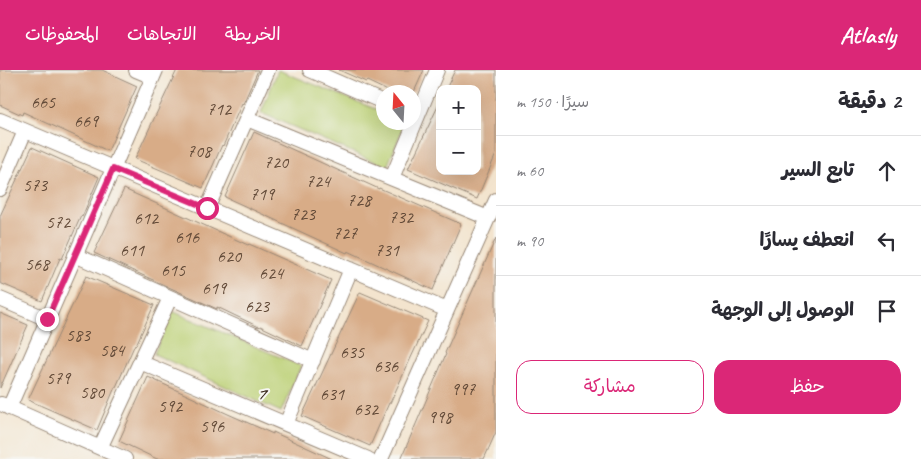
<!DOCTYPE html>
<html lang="ar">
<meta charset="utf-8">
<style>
body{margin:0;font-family:Caveat,"Playpen Sans Arabic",sans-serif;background:#f2f2f3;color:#2b2b33;direction:rtl}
.controls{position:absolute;right:15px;top:15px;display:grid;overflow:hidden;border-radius:10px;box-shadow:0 5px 20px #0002}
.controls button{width:45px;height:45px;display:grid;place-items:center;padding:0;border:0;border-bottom:1px solid #e1e1e2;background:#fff;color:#2b2b33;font:25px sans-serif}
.compass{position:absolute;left:376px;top:15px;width:45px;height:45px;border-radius:50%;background:#fff;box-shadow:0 5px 20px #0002;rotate:342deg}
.stop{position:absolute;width:15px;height:15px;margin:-11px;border:4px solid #db2777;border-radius:50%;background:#fff}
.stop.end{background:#db2777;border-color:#fff;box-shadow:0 1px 5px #0008}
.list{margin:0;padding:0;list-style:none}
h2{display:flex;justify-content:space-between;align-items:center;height:65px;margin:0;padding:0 20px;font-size:21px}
h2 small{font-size:16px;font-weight:400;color:#7c7c81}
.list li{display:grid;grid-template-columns:32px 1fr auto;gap:15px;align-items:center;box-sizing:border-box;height:70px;padding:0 20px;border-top:1px solid #e1e1e2}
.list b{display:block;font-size:19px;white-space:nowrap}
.list em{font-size:16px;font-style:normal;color:#7c7c81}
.actions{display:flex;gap:10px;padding:15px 20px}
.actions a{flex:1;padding:11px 0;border:1px solid #db2777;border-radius:15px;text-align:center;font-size:18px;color:#db2777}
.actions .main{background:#db2777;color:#fff}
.icon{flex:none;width:28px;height:28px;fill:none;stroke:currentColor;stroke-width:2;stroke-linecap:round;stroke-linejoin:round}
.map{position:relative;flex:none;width:496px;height:389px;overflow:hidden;direction:ltr}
header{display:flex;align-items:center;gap:30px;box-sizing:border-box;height:70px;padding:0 25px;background:#db2777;color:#fff}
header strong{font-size:24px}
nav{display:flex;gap:28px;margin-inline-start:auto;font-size:18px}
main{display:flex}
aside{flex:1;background:#fff}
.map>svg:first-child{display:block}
</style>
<header>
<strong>Atlasly</strong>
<nav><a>الخريطة</a><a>الاتجاهات</a><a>المحفوظات</a></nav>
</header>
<main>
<aside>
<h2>2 دقيقة<small>سيرًا · 150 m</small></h2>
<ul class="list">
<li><svg class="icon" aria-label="ahead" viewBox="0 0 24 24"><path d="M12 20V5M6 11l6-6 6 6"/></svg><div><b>تابع السير</b></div><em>60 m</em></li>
<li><svg class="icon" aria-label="left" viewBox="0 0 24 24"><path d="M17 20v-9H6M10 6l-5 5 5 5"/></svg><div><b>انعطف يسارًا</b></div><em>90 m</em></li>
<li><svg class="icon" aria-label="arrive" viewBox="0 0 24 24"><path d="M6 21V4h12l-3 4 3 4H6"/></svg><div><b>الوصول إلى الوجهة</b></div></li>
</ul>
<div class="actions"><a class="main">حفظ</a><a>مشاركة</a></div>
</aside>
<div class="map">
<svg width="496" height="389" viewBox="0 0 496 389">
<rect width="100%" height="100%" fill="#f6f6f2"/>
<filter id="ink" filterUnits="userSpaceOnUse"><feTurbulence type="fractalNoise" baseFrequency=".02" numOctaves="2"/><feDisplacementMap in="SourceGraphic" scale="10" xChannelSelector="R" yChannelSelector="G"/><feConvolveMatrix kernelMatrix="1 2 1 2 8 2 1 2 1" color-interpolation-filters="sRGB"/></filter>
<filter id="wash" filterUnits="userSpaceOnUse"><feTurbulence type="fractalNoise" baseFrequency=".0096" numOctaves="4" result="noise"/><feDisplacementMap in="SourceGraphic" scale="20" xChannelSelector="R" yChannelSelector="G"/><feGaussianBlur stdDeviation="1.12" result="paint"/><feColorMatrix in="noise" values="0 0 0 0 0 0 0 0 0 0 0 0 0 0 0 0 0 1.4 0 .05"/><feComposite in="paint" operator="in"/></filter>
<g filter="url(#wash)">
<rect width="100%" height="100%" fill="#f3e4ce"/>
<path fill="#bcd074" stroke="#7c7d49" d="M 278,0 L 383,42 L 383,52 L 405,53 L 387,97 L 261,43 Z
M 172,241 L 301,296 L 281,342 L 154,284 Z"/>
<g id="blocks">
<path fill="#d8ac87" d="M 0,0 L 102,0 L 137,16 L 108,81 L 23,42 L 22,45 L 0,35 Z
M 177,0 L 258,0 L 243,34 L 242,33 L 223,76 L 222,75 L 203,118 L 135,89 Z
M 339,0 L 424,0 L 414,22 L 390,22 L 367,11 L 366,12 Z
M 455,0 L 496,0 L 496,84 L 477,129 L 408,99 L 440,32 L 440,101 L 477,101 L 477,19 L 446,19 Z
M 254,62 L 379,119 L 379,118 L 461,154 L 433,220 L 348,181 L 347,183 L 225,127 Z
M 32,77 L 99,107 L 82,147 L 81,146 L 62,189 L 60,188 L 42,231 L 0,213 L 0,146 Z
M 124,119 L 248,175 L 249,174 L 331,210 L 302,276 L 260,256 L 259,257 L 217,237 L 217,239 L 140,204 L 94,183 Z
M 496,168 L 496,362 L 484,389 L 401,389 L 446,284 L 445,283 Z
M 86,206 L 154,235 L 136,275 L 135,274 L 116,317 L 115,317 L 97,360 L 28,330 Z
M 360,222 L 428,251 L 390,333 L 389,333 L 370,376 L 302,346 Z
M 0,243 L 28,255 L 0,318 Z
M 148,307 L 228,344 L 273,364 L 273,362 L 332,389 L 157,389 L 119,371 Z"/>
</g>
</g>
<g filter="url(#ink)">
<use href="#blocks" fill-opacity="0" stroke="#978776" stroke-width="1"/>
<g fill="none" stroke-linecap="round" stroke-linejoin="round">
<defs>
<path id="minor" d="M 136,0 L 153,7
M 310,0 L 383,32
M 247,49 L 488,148
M 0,50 L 447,240
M 392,108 L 437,0
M 0,119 L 25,61
M 207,139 L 268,0
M 75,185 L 313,291
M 0,229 L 47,249
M 140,292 L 368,389
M 1,334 L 125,389
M 9,338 L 156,0
M 286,354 L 351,199
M 100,378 L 170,228
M 381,389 L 496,130"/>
</defs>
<use href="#minor" stroke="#978776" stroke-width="16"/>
<use href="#minor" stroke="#fff" stroke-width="14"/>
</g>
</g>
<g fill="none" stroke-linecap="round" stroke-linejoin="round" filter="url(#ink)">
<path stroke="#db2777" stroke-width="6" d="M 47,249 L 113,99 L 207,138"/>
</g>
<g text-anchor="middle" stroke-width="4" stroke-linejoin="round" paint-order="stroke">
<g font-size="18" fill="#624a38">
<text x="43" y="38">665</text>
<text x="219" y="45">712</text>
<text x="86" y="57">669</text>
<text x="199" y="87">708</text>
<text x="276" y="98">720</text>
<text x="318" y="117">724</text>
<text x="35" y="121">573</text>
<text x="262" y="130">719</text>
<text x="359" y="136">728</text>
<text x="303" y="150">723</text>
<text x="401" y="153">732</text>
<text x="146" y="154">612</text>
<text x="58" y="158">572</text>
<text x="345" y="169">727</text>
<text x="187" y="173">616</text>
<text x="132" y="186">611</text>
<text x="387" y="186">731</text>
<text x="229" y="192">620</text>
<text x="37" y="200">568</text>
<text x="173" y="206">615</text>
<text x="271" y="209">624</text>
<text x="214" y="224">619</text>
<text x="257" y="242">623</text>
<text x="78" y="271">583</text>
<text x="112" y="286">584</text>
<text x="352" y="288">635</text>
<text x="386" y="302">636</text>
<text x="58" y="314">579</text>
<text x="463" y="325">997</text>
<text x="92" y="328">580</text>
<text x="332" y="330">631</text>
<text x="170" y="342">592</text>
<text x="366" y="345">632</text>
<text x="440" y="353">998</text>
<text x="212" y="362">596</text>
</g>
<g font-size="20" fill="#3b2a1e" stroke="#f6f6f2">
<text transform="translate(262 322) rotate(23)" y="7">1</text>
</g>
</g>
</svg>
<div class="controls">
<button>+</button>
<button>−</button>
</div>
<svg class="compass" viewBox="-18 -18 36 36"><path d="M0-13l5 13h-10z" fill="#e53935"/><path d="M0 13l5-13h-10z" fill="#7c7c81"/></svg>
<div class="stop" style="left:207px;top:138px"></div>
<div class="stop end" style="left:47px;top:249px"></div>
</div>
</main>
